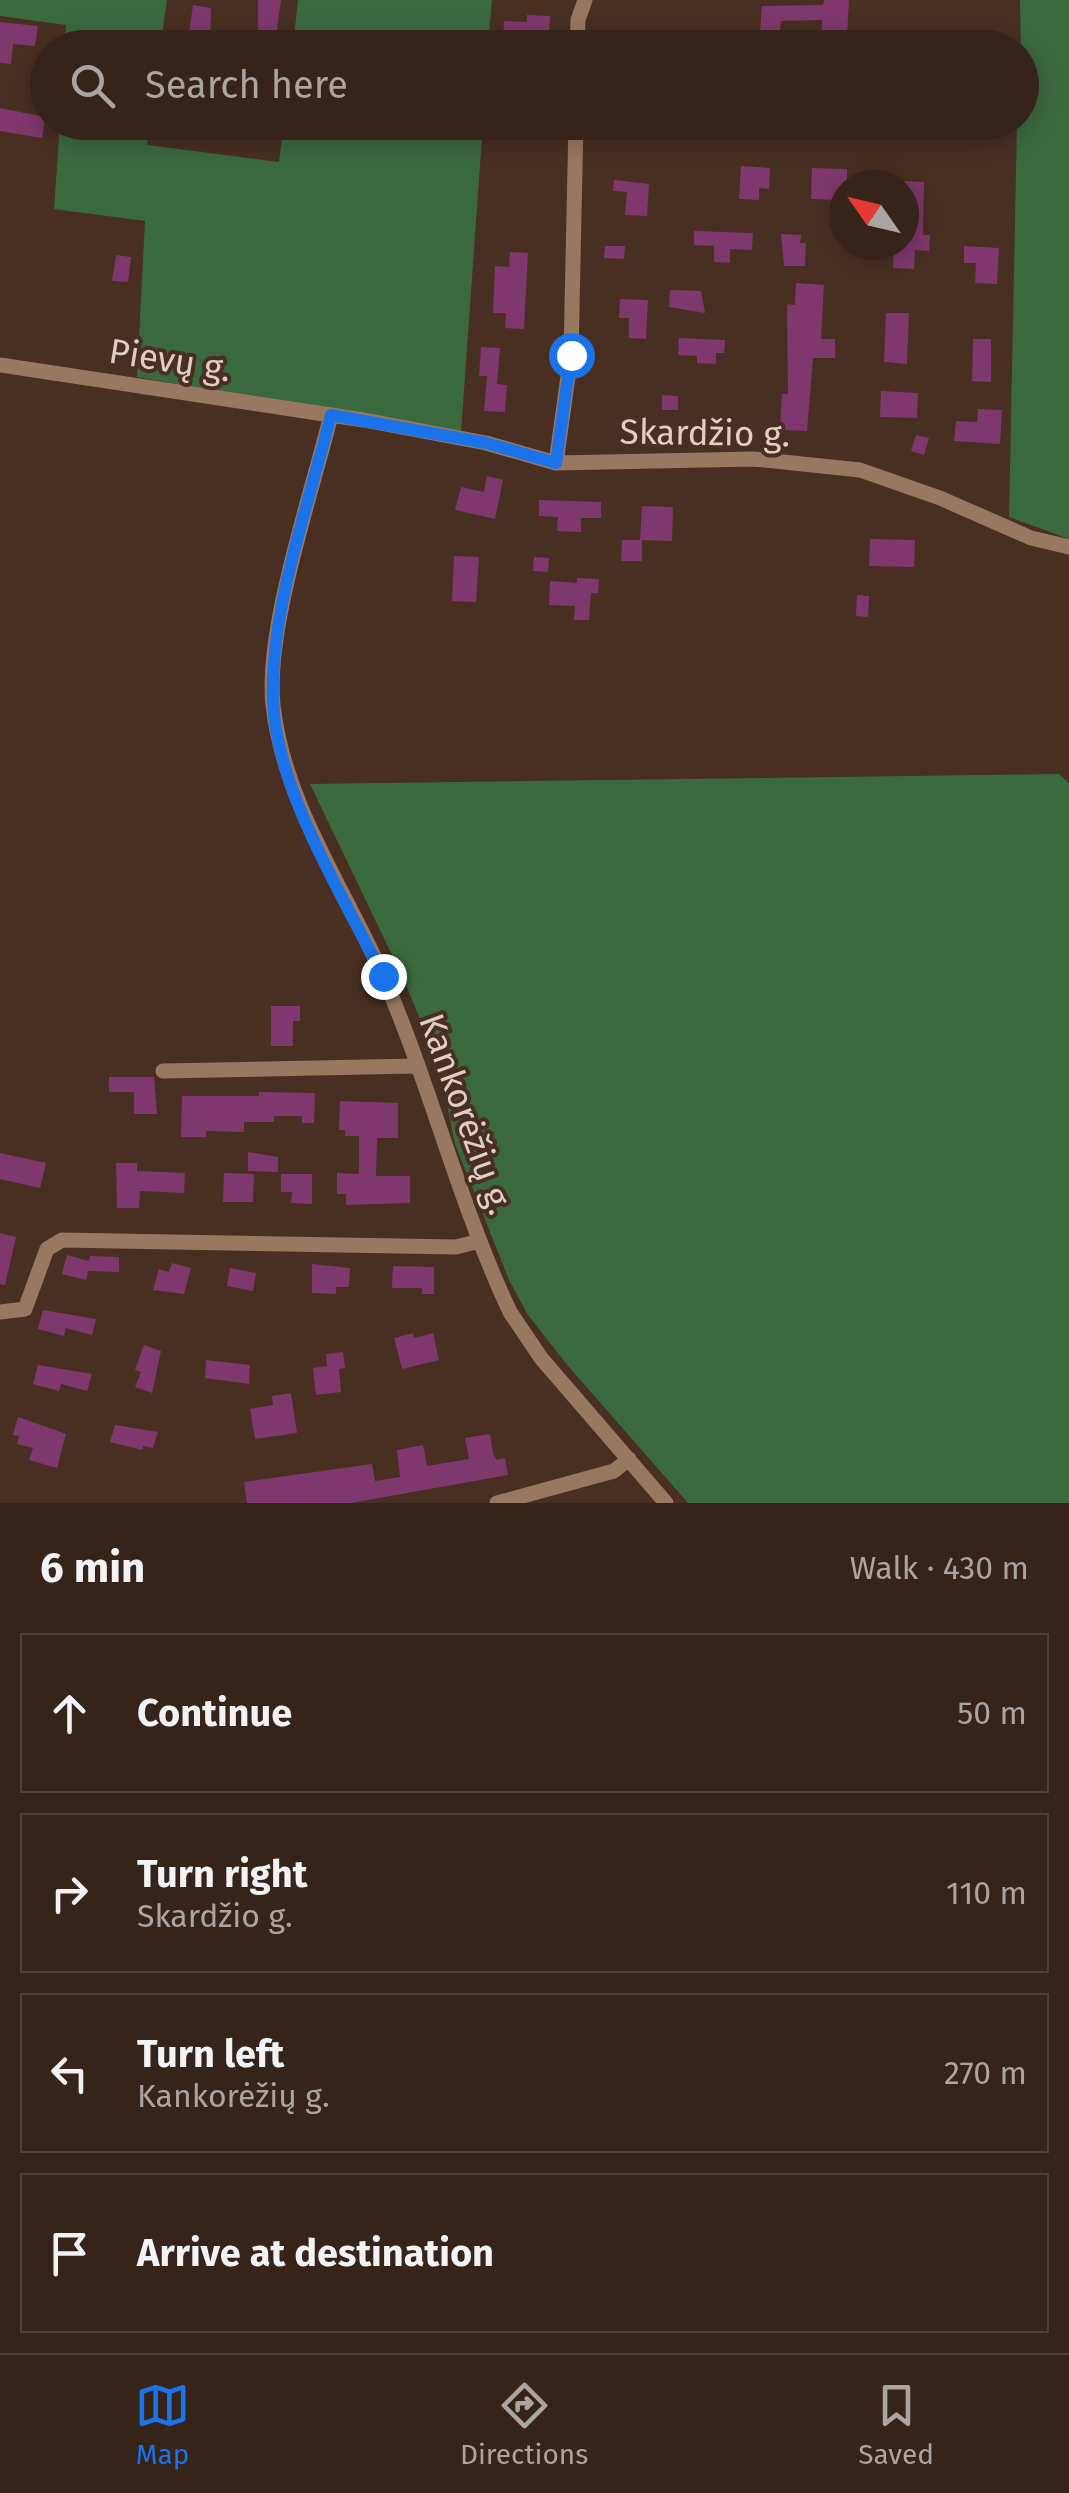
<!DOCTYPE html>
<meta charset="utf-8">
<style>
body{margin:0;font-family:"Fira Sans",sans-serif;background:#412f26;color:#f1f3f6}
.compass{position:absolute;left:829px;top:170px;width:90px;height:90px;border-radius:50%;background:#362319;box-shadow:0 5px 25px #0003;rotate:304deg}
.stop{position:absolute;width:30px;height:30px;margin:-22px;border:8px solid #1a73e8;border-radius:50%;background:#fff}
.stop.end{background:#1a73e8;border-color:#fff;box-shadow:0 2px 10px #0008}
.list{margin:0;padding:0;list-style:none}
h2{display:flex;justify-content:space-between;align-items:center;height:130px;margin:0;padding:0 40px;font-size:42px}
h2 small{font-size:32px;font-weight:400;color:#aaa4a2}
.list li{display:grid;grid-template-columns:65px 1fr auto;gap:30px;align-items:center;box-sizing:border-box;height:160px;margin:0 20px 20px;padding:0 20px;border:2px solid #504038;border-radius:0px}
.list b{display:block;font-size:38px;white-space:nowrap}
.list p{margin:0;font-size:32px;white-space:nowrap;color:#aaa4a2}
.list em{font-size:32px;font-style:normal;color:#aaa4a2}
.icon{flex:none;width:55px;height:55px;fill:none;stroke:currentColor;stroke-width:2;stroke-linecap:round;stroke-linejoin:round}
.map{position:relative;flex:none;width:1069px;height:1503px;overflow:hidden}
.search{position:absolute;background:#362319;box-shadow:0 5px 25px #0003;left:30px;right:30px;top:30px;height:110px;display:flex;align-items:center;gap:25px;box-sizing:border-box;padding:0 35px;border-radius:55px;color:#aaa4a2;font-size:38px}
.sheet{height:850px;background:#362319}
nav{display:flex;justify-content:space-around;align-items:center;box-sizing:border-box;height:140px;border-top:2px solid #504038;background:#362319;font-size:28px;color:#aaa4a2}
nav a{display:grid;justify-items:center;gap:5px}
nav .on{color:#1a73e8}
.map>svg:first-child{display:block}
</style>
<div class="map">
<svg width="1069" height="1503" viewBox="0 0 1069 1503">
<rect width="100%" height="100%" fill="#482f21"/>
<path fill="#3b693e" d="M 0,0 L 167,0 L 160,47 L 64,47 L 66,25 L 0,16 Z
M 298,0 L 492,0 L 488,47 L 293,47 Z
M 1020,0 L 1069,0 L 1069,539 L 1009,517 L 1017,123 L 1022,122 Z
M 60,123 L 149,123 L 147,145 L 279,162 L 284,123 L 483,123 L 461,433 L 137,377 L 145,221 L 54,209 Z
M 1059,774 L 1069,783 L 1069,1503 L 688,1503 L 568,1366 L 528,1315 L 509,1280 L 455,1144 L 439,1066 L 404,980 L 310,784 Z"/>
<path fill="#7f386d" d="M 258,0 L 281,0 L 277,30 L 283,30 L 281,46 L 258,43 Z
M 824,0 L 849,0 L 847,37 L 822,35 L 822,20 L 781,21 L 778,44 L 759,44 L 762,6 L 823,5 Z
M 193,5 L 211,8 L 210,48 L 187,48 Z
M 527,15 L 550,16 L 548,48 L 503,43 L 504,21 L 527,22 Z
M 0,22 L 38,26 L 35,46 L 13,44 L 11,64 L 0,63 Z
M 671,31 L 693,36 L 690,48 L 667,48 Z
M 0,108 L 45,117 L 42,138 L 0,131 Z
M 741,166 L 770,168 L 769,189 L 759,188 L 759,200 L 739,199 Z
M 812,168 L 847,169 L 847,185 L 844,191 L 836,191 L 836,200 L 811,199 Z
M 614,180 L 649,184 L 647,216 L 625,215 L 627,192 L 613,191 Z
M 904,181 L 924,182 L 923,235 L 930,235 L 929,251 L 915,250 L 914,269 L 893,268 L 894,245 L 904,245 Z
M 694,231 L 753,233 L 752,250 L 730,249 L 730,263 L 714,262 L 714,246 L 694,245 Z
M 781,234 L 801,235 L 800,243 L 806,243 L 805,266 L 784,266 Z
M 605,246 L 625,246 L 624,259 L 604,258 Z
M 964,246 L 999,248 L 997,284 L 975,283 L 976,263 L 964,263 Z
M 510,252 L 528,253 L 524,329 L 505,328 L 506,313 L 493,313 L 495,266 L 509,267 Z
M 116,255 L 131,257 L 128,282 L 112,281 Z
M 796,283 L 824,285 L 821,339 L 835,339 L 835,358 L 813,358 L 807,431 L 780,430 L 782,394 L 788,394 L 787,304 L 795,305 Z
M 670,290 L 701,291 L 705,313 L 669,307 Z
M 620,299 L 648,300 L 646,339 L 629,338 L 629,318 L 619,318 Z
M 886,313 L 909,313 L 907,364 L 884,362 Z
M 679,338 L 725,340 L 724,353 L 716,353 L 716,364 L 697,363 L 697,356 L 678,355 Z
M 973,339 L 991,339 L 991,382 L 972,381 Z
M 481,347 L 500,348 L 497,384 L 507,385 L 505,412 L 484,411 L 487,376 L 479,376 Z
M 881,391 L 918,393 L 917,418 L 880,417 Z
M 662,395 L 678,396 L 678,410 L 662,410 Z
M 978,409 L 1002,410 L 1000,444 L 954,441 L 956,421 L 977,422 Z
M 916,435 L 929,438 L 924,455 L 911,451 Z
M 487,476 L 503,480 L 495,519 L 455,510 L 461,487 L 484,492 Z
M 539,500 L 601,502 L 601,518 L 581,518 L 581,532 L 557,531 L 558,517 L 539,516 Z
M 642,506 L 673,507 L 672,541 L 640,540 Z
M 870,539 L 915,540 L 914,567 L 869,566 Z
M 622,540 L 642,540 L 642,561 L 621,561 Z
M 454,556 L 479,557 L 476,602 L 452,601 Z
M 534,557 L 549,558 L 548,572 L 533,571 Z
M 577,578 L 599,579 L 598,593 L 591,593 L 589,620 L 574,620 L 575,606 L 549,605 L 550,581 L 577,583 Z
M 857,595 L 869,596 L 868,617 L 856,616 Z
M 271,1006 L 300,1006 L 300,1021 L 293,1021 L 293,1046 L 271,1046 Z
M 109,1077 L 154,1077 L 157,1114 L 134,1114 L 134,1092 L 109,1092 Z
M 259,1092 L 315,1093 L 314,1123 L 302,1123 L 302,1116 L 274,1116 L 274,1122 L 244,1122 L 244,1132 L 206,1131 L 206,1137 L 181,1137 L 182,1096 L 259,1096 Z
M 340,1101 L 398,1103 L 398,1138 L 377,1138 L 376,1176 L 410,1176 L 410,1203 L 346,1205 L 346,1194 L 337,1194 L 337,1173 L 359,1174 L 359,1136 L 345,1136 L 345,1130 L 339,1130 Z
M 248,1152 L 278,1157 L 278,1172 L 248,1171 Z
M 0,1153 L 46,1163 L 40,1188 L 0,1179 Z
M 116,1163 L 137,1163 L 137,1171 L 185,1173 L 184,1193 L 140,1191 L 139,1208 L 117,1208 Z
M 224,1173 L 254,1174 L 253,1202 L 223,1202 Z
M 281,1174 L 312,1174 L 312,1204 L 291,1203 L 292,1192 L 281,1192 Z
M 0,1233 L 16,1237 L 5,1285 L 0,1284 Z
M 67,1255 L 89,1261 L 90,1256 L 119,1257 L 119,1272 L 88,1271 L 86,1280 L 62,1274 Z
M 172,1263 L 191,1268 L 184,1294 L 153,1290 L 159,1269 L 169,1272 Z
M 312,1264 L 350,1268 L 349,1287 L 336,1287 L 336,1294 L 312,1293 Z
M 393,1266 L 434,1267 L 434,1294 L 422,1294 L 422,1288 L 392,1288 Z
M 230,1268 L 256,1273 L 253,1291 L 227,1286 Z
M 43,1310 L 96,1319 L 92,1335 L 66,1328 L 64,1336 L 38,1329 Z
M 413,1333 L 414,1338 L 433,1333 L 439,1360 L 402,1369 L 394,1338 Z
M 144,1345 L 161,1351 L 152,1393 L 135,1387 L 141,1372 L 135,1370 Z
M 343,1352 L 345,1368 L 339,1369 L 341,1392 L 316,1395 L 313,1368 L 327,1366 L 326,1354 Z
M 206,1360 L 250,1365 L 249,1384 L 205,1378 Z
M 38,1365 L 92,1374 L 87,1391 L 61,1384 L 59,1391 L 33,1384 Z
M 291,1393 L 297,1433 L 255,1439 L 250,1409 L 273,1405 L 272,1396 Z
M 18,1417 L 66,1434 L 57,1468 L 29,1460 L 33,1448 L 17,1444 L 19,1436 L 13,1435 Z
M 115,1425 L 158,1432 L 153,1448 L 143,1446 L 142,1450 L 110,1442 Z
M 490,1434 L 493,1454 L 497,1460 L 505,1458 L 508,1475 L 351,1503 L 247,1503 L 244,1482 L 372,1464 L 375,1481 L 400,1477 L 397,1450 L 423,1445 L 427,1466 L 469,1459 L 465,1438 Z"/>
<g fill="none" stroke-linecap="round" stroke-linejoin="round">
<path stroke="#997861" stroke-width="15" d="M 577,48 L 578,20 L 585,0
M 0,365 L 364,420 L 486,443 L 556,463 L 754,459 L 860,470 L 940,498 L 1031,538 L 1069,547
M 331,415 C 312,493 265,629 273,705 C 284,804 345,889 384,978 C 431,1087 459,1204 510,1312 L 541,1358 L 666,1503
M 556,463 L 571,355 L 576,122
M 163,1071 L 415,1066
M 0,1312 L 25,1309 L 47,1249 L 62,1240 L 456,1247 L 480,1241
M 497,1503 L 614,1471 L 629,1459"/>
</g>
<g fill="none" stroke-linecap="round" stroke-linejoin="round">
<path stroke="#1a73e8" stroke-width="12" d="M 383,976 C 343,896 276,790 273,700 C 270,609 309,504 331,415 L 486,443 L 556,463 L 571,355"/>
</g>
<g text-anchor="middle" stroke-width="8" stroke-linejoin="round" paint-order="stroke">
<g font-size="35" fill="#decec5" stroke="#482f21">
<text transform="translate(170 360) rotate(9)" y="12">Pievų g.</text>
<text transform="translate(705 433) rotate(1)" y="12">Skardžio g.</text>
<text transform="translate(466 1114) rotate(70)" y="12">Kankorėžių g.</text>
</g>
</g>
</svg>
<svg class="compass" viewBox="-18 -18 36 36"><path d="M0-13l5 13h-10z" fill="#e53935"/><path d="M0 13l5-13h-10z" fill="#aaa4a2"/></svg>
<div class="stop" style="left:571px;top:355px"></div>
<div class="stop end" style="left:383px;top:976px"></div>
<div class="search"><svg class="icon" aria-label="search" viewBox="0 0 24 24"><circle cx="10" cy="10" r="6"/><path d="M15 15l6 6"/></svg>Search here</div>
</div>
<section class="sheet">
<h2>6 min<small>Walk · 430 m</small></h2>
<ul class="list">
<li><svg class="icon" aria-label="ahead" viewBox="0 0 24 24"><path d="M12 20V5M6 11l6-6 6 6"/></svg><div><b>Continue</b></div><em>50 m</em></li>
<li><svg class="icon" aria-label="right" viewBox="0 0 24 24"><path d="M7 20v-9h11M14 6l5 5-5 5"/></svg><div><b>Turn right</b><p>Skardžio g.</p></div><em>110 m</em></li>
<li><svg class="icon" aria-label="left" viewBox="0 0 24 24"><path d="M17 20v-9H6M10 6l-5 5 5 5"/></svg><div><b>Turn left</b><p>Kankorėžių g.</p></div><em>270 m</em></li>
<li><svg class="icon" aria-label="arrive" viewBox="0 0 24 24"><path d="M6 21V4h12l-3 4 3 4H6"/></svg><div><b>Arrive at destination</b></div></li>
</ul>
</section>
<nav>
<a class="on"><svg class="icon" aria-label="map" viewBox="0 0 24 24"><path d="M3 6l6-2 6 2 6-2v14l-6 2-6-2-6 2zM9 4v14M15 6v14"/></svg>Map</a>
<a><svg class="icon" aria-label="directions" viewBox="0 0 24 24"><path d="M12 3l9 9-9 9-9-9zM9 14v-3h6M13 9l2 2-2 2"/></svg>Directions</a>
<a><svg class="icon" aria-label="saved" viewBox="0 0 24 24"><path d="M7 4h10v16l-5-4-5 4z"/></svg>Saved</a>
</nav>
